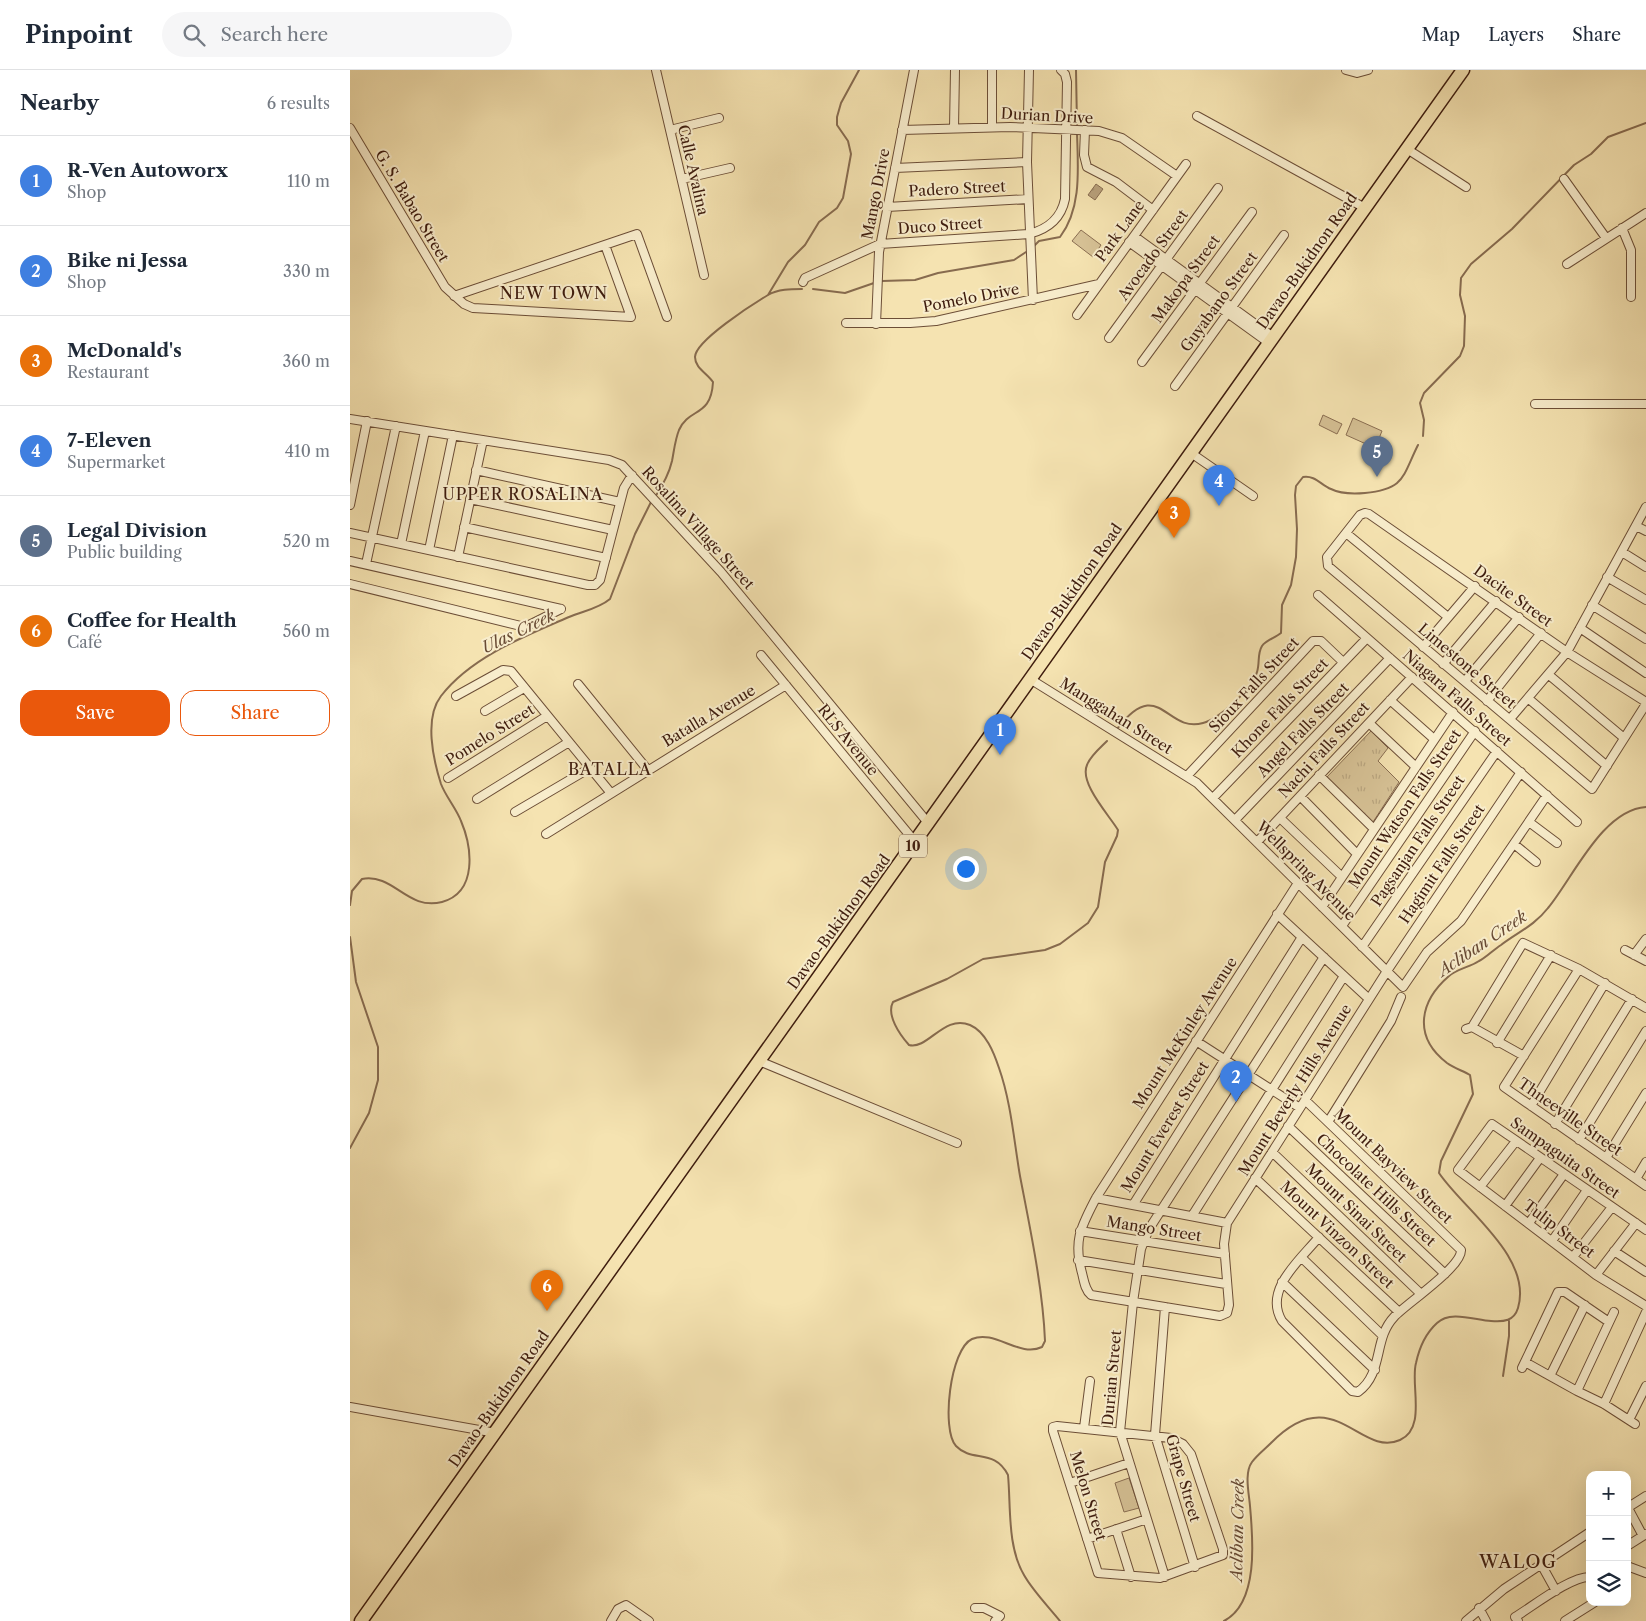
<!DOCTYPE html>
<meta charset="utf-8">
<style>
body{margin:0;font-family:"Libre Caslon Text",serif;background:#f6f6f7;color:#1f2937}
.controls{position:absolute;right:15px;bottom:15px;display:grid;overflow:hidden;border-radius:10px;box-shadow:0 5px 20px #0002}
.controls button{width:45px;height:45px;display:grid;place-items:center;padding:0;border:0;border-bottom:1px solid #e0e1e3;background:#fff;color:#1f2937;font:25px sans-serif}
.you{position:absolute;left:615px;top:798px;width:18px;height:18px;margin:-12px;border:4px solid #fff;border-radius:50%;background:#1a73e8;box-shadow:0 0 0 8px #1a73e833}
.badge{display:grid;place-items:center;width:32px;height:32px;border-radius:50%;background:#ea580c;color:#fff;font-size:16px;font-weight:700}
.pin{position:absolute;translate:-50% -41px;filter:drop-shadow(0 1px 2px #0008)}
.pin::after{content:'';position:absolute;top:26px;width:18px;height:15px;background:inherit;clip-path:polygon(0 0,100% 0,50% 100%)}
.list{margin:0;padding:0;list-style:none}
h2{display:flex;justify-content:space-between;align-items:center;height:65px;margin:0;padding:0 20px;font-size:21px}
h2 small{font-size:16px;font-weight:400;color:#747a83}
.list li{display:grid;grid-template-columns:32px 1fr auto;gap:15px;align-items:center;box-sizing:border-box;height:90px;padding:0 20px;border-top:1px solid #e0e1e3}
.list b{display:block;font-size:19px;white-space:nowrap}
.list p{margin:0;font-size:16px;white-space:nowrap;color:#747a83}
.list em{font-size:16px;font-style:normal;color:#747a83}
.actions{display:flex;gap:10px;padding:15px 20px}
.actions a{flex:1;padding:11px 0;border:1px solid #ea580c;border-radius:15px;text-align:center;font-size:18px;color:#ea580c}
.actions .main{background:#ea580c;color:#fff}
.icon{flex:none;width:28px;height:28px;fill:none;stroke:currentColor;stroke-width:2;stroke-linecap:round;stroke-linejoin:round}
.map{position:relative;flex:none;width:1296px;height:1551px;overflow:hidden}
header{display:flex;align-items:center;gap:30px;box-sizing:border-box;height:70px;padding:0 25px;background:#fff;border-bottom:1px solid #e0e1e3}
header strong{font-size:24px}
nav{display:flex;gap:28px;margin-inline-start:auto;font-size:18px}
.search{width:350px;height:45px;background:#f6f6f7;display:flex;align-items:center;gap:12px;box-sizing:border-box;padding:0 18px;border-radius:28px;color:#747a83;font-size:19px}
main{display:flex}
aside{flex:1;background:#fff}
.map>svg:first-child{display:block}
</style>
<header>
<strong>Pinpoint</strong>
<div class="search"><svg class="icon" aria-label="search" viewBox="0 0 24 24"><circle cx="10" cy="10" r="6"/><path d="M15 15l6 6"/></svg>Search here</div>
<nav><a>Map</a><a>Layers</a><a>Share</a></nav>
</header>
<main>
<aside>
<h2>Nearby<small>6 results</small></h2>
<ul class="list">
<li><span class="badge" style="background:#3f7fe0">1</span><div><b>R-Ven Autoworx</b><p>Shop</p></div><em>110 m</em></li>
<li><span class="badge" style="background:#3f7fe0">2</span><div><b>Bike ni Jessa</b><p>Shop</p></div><em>330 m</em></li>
<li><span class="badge" style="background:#e8710a">3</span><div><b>McDonald's</b><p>Restaurant</p></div><em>360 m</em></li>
<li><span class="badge" style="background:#3f7fe0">4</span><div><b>7-Eleven</b><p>Supermarket</p></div><em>410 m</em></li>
<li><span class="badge" style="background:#5c6f8a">5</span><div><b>Legal Division</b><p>Public building</p></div><em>520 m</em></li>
<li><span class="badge" style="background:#e8710a">6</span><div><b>Coffee for Health</b><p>Café</p></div><em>560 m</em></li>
</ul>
<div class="actions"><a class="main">Save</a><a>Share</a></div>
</aside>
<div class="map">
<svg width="1296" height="1551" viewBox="0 0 1296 1551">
<defs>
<pattern id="park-tufts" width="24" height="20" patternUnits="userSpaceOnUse" patternTransform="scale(1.25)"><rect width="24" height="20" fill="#d6c195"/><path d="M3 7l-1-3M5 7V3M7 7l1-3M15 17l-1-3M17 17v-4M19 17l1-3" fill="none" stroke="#b9a57f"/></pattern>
<pattern id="water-ripples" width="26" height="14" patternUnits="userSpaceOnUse" patternTransform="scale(1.25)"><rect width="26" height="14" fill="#b79f7a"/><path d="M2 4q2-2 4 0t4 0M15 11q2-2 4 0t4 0" fill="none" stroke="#968162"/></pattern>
</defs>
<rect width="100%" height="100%" fill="#f5e3b1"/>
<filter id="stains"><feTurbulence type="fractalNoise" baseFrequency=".004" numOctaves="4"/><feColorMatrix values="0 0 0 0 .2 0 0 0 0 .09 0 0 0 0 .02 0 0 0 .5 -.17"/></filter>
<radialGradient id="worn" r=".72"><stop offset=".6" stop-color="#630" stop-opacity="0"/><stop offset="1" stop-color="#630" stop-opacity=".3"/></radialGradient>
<path fill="#d6c195" stroke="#8a6e52" d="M 731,160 L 751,175 L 743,187 L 722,171 Z
M 973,345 L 992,354 L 987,364 L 969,355 Z
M 1003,348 L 1032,361 L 1025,378 L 996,365 Z
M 779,1408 L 789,1438 L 774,1442 L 765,1413 Z"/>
<path fill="url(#park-tufts)" stroke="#8a6e52" d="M 1021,661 L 1038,678 L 1028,691 L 1049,712 L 1023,752 L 976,708 Z"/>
<path fill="url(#water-ripples)" stroke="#876b4f" d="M 746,114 L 753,119 L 745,130 L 738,125 Z"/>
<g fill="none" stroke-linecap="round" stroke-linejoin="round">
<path stroke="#876b4f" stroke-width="2" d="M 726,0 L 727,56
M 684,176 L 689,171 L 710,167 C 732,138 728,98 727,63
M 532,211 L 565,210 L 588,203 L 664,190 L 676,182
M 463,219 L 495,223 L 524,213
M 418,225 L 438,192 L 455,175 L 469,152 L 487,138 L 493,128 L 501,84 L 498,71 L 487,55 L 487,47 L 491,33 L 509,0
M 1073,366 L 1074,350 L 1070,333 L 1074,323 L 1110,286 L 1114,276 L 1115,246 L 1110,225 L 1111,208 L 1121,194 L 1162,159 L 1224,95 L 1241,84 L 1258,67 L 1296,53
M 305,427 C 313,415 319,404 322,391 C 324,381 325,370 329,360 C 339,337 361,348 363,312 C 357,303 345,298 345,287 C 345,271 403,234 418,225 C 428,219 441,219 452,219
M 767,659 C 809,604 816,664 853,653 C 869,649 903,618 907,602 C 910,593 907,584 912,576 C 916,570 925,568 931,563 L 932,535 L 941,515 L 946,487 L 947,459 L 945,425 L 946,416 L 953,407 C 965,405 971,415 981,419 C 991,424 1004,424 1015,423 C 1055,419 1052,407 1068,375
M 0,835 L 2,821 L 12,809 C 44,803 57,841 92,832 C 128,822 122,777 111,751 C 106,738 96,727 91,714 C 83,689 74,648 91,626 C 121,587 175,566 219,547 C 233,541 248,539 260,529 L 285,464 L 301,432
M 0,867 L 6,912 L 28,977 L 28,1010 L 19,1043 L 0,1078
M 1153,1306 L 1159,1266 L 1159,1251
M 710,1551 C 698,1536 683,1521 674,1505 C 657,1476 661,1437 658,1405 C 644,1378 622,1393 606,1376 C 591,1360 600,1279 622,1269 C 645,1259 669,1288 692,1277 L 695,1271 C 693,1219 680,1158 670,1106 C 664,1071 661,1032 649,998 C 644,983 636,962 620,955 C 594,944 578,980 559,975 C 550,965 536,945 543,932 L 597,909 L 633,889 L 695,880 L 710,874 L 738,853 L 748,837 L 755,792 L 767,766 L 768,760 C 759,745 729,713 737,695 C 740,686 750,678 757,671
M 874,1551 C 909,1533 903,1469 900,1436 C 899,1423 894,1403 902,1392 C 907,1385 915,1379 921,1373 C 984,1309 1009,1388 1050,1370 C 1077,1358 1060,1314 1066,1293 C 1069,1279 1076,1263 1087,1253 C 1100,1240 1125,1250 1141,1251 C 1154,1252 1164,1251 1168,1238 C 1183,1187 1114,1140 1089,1103 L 1091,1091 L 1123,1024 L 1120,1005 C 1113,1001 1104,998 1097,993 C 1063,967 1069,932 1099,906 C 1107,899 1120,897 1129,891 C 1137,887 1143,880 1151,875 C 1168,862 1184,856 1198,838 C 1223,808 1252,740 1296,737"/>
<defs>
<path id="minor" d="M 306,0 L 354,205
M 642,0 L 642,57
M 679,0 L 677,92 L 683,230
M 996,0 L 1007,3 L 1018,0
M 847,46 L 1015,138
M 0,58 L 95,217 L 114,234 L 123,238 L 281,247 L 255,175
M 604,58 L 605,0
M 320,60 L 369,48
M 552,60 L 660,57 L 749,61 L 772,68 L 827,106
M 735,60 L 734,85 L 737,97 L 766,112 L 803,140
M 1057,79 L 1116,117
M 545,98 L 677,92
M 332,109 L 380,98
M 1214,109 L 1256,168
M 537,137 L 678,129
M 1272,158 L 1281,180 L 1281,227
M 784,166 L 923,267
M 779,172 L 919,273
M 1217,194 L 1296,143
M 453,212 L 455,208 L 530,174 L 679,164 C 698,159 711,149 715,129 L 717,12 L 715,4 L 711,0
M 104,226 L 287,164 L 317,247
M 727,245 L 836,94
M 496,253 L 560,253 L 586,251 L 749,214
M 526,254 L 529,182 L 564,0
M 759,268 L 868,118
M 792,292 L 902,142
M 825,316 L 934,165
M 1185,334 L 1296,334
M 0,349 L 259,390 L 272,395 L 371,502 L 579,754
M 841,383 L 903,426
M 126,400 L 270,432
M 120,429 L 263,460
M 0,435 L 17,351
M 1286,456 L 1296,461
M 114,457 L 256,488
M 0,463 L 238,515 L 245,515 L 250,510 L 274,418 L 282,405
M 996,463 L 1098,547
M 51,474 L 75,361
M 79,480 L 103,365
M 1272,482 L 1296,497
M 108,487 L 133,370
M 0,491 L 211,539
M 16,494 L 46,356
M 1257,507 L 1296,530
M 0,514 L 175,557 L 211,539
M 968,525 L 1227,752
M 1242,535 L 1296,569
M 1230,558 L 1296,603
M 1073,577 L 1125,516
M 411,585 L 566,773
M 1093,594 L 1146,531
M 1199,605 L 1274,668
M 680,609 L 847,713 L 1053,917 L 1077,882 L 1111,851 L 1197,725
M 1115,611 L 1169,547
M 228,614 L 297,699
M 106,626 L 153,600 L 161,601 L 260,722
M 1179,629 L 1257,696
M 1040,630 L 1084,669
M 1137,631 L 1191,563
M 1296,632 L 1217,582 L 1019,444 L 1015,443 L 1010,445 L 977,487 L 978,496 L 1242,719 L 1296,634
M 135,641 L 174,618
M 1160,649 L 1217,582 L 1296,437
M 1019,653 L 1066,697
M 969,705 L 1024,759
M 837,706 L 963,571 L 971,571 L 993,592
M 98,708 L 197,646
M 950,726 L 1007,784
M 863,728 L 1017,568
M 127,729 L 219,672
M 165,742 L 240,698
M 930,748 L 992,807
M 885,750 L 1040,588
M 1179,752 L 1207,773
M 196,764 L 436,615
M 907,772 L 1062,607
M 1164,774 L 1186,792
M 948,813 L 746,1128 C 731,1157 723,1170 732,1203 C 734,1211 735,1220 741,1225 L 870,1246 L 877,1243 L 879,1235 L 874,1174 L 877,1153 L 1037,901 L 1171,702
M 972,837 L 1103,642
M 927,844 L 1019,929
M 992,856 L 1125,661
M 1012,877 L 1147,681
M 1275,880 L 1296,891
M 1284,885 L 1296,869
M 1229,899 L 1154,1017 L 1296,1116
M 1122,957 L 1173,873 L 1229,899 L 1296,938
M 1116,959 L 1122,957 L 1174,986
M 846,971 L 950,1038
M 1147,973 L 1201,885
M 409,991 L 607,1073
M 955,1030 L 1111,1180 C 1112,1197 1056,1234 1044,1247 C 1023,1269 1034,1303 1008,1322 L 1002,1321 L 932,1251 C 913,1220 950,1190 969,1167
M 1181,1036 L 1255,913
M 978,1052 L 1041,951 L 1051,927
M 1205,1054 L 1282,929
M 938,1056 L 1095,1204
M 1229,1070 L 1296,961
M 922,1082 L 1071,1224
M 1256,1088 L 1296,1023
M 905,1108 L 1049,1242
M 1286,1109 L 1296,1092
M 1130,1117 L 1166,1071
M 746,1128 L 877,1153
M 783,1135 L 952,867
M 1155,1136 L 1190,1088
M 842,1146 L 994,906
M 1179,1153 L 1214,1104
M 1296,1160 L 1142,1054 L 1108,1100 L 1246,1205 L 1296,1236
M 730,1161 L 875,1184
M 1202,1171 L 1237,1120
M 1264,1181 L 1296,1202
M 1223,1187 L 1262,1137
M 952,1188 L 1032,1265
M 728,1190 L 876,1214
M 1246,1205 L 1286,1153
M 932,1212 L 1025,1300
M 815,1237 L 805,1365 L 845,1497
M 1175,1292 L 1227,1321 L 1254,1334 L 1285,1354
M 1172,1298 L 1208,1222 L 1215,1222 L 1259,1252
M 1200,1306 L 1235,1235
M 1227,1321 L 1264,1242
M 1254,1334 L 1296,1242
M 0,1337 L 146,1363
M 1279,1350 L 1296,1316
M 707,1356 L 821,1368 L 833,1374 L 841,1384 L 873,1479 L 873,1485 L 810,1508 L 748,1503 L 703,1361 L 703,1357 Z
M 734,1358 L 740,1311
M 720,1413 L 779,1393
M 1277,1438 L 1296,1426
M 1278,1438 L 1293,1466
M 766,1459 L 781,1507
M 737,1469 L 797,1449
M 1277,1476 L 1296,1464
M 1191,1494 L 1206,1521
M 1277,1496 L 1296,1503
M 815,1507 L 770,1362 L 783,1232 L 791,1179 L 799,1159 L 974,887
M 625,1538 L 634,1538 L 650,1546 L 645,1551
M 1129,1538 L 1136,1551
M 261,1551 L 268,1539 L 276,1535 L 299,1551
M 1116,1551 L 1154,1519 L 1240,1462
M 1168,1551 L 1165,1547 C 1182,1537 1221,1506 1240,1507
M 1215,1551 L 1245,1532"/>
<path id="trunk" d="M 11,1551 L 1113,0"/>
</defs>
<use href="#minor" stroke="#6c4e37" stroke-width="10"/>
<use href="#trunk" stroke="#3e1c0e" stroke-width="15"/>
<use href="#minor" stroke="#f8edcc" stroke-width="8"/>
<use href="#trunk" stroke="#f5e3b1" stroke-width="12"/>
</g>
<g text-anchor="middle" stroke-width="4" stroke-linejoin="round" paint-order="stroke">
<rect fill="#f8edcc" stroke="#765b47" stroke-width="1" x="549" y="764.5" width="28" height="23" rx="4"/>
<g font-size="14" font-weight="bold" fill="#3e1c0e">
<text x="563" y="781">10</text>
</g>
<g font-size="15" fill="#3e1c0e" stroke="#f8edcc">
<text transform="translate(697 46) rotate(3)" y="5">Durian Drive</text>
<text transform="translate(343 100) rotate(77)" y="5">Calle Avalina</text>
<text transform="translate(607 119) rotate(-3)" y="5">Padero Street</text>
<text transform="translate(526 124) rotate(-79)" y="5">Mango Drive</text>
<text transform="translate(62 136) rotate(59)" y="5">G. S. Babao Street</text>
<text transform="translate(590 156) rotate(-4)" y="5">Duco Street</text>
<text transform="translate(770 161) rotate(-54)" y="5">Park Lane</text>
<text transform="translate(803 185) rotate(-54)" y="5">Avocado Street</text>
<text transform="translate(957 191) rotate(-55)" y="5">Davao-Bukidnon Road</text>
<text transform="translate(836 209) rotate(-54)" y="5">Makopa Street</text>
<text transform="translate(621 228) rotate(-11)" y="5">Pomelo Drive</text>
<text transform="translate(869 232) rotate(-54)" y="5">Guyabano Street</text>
<text transform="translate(348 458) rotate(48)" y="5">Rosalina Village Street</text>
<text transform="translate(722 522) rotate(-55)" y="5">Davao-Bukidnon Road</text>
<text transform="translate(1163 526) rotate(36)" y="5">Dacite Street</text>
<text transform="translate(1117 596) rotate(40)" y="5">Limestone Street</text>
<text transform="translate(904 615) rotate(-47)" y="5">Sioux Falls Street</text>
<text transform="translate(1107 628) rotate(41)" y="5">Niagara Falls Street</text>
<text transform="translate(930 638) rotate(-46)" y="5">Khone Falls Street</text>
<text transform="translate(359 646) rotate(-31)" y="5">Batalla Avenue</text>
<text transform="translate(766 646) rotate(32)" y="5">Manggahan Street</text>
<text transform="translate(953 660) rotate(-46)" y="5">Angel Falls Street</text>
<text transform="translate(140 665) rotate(-32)" y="5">Pomelo Street</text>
<text transform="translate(498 670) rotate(51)" y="5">RLS Avenue</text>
<text transform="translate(974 680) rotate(-47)" y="5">Nachi Falls Street</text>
<text transform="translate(1055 739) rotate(-56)" y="5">Mount Watson Falls Street</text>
<text transform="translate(1068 771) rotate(-56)" y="5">Pagsanjan Falls Street</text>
<text transform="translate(1092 794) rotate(-56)" y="5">Hagimit Falls Street</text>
<text transform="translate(956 801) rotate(45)" y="5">Wellspring Avenue</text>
<text transform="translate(489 852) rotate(-54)" y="5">Davao-Bukidnon Road</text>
<text transform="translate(835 963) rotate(-57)" y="5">Mount McKinley Avenue</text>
<text transform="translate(945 1020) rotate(-58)" y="5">Mount Beverly Hills Avenue</text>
<text transform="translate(1220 1047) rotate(35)" y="5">Thneeville Street</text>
<text transform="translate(815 1057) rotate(-58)" y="5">Mount Everest Street</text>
<text transform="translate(1215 1088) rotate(35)" y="5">Sampaguita Street</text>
<text transform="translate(1043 1096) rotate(44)" y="5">Mount Bayview Street</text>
<text transform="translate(1026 1120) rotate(43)" y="5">Chocolate Hills Street</text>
<text transform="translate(1006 1143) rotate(44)" y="5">Mount Sinai Street</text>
<text transform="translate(804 1159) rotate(9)" y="5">Mango Street</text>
<text transform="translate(1209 1159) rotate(37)" y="5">Tulip Street</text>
<text transform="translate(987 1165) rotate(43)" y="5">Mount Vinzon Street</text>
<text transform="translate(762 1308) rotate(-85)" y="5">Durian Street</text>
<text transform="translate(149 1329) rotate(-55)" y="5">Davao-Bukidnon Road</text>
<text transform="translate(833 1408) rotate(74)" y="5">Grape Street</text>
<text transform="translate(738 1426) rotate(73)" y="5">Melon Street</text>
</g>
<g font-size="16" letter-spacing="1" fill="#3e1c0e" stroke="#f8edcc">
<text x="204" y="229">NEW TOWN</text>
<text x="173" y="430">UPPER ROSALINA</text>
<text x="260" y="705">BATALLA</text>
</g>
<g font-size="16" font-style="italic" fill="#684a34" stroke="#f8edcc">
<text transform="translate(168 561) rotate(-26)" y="6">Ulas Creek</text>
<text transform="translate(1132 873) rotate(-34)" y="6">Acliban Creek</text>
<text transform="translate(887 1460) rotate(-89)" y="6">Acliban Creek</text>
</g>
<g font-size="18" letter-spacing="1" fill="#3e1c0e" stroke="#f8edcc">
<text x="1168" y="1498">WALOG</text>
</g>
</g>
<rect width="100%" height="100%" filter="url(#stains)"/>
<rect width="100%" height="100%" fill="url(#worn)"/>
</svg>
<div class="controls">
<button>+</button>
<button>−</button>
<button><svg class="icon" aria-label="layers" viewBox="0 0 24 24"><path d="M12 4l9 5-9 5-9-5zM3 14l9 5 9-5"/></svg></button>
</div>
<div class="you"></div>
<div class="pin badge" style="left:650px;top:685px;background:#3f7fe0">1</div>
<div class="pin badge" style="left:886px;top:1032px;background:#3f7fe0">2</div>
<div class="pin badge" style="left:824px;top:468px;background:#e8710a">3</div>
<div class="pin badge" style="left:869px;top:436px;background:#3f7fe0">4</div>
<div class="pin badge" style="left:1027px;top:407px;background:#5c6f8a">5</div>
<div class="pin badge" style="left:197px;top:1241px;background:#e8710a">6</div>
</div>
</main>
